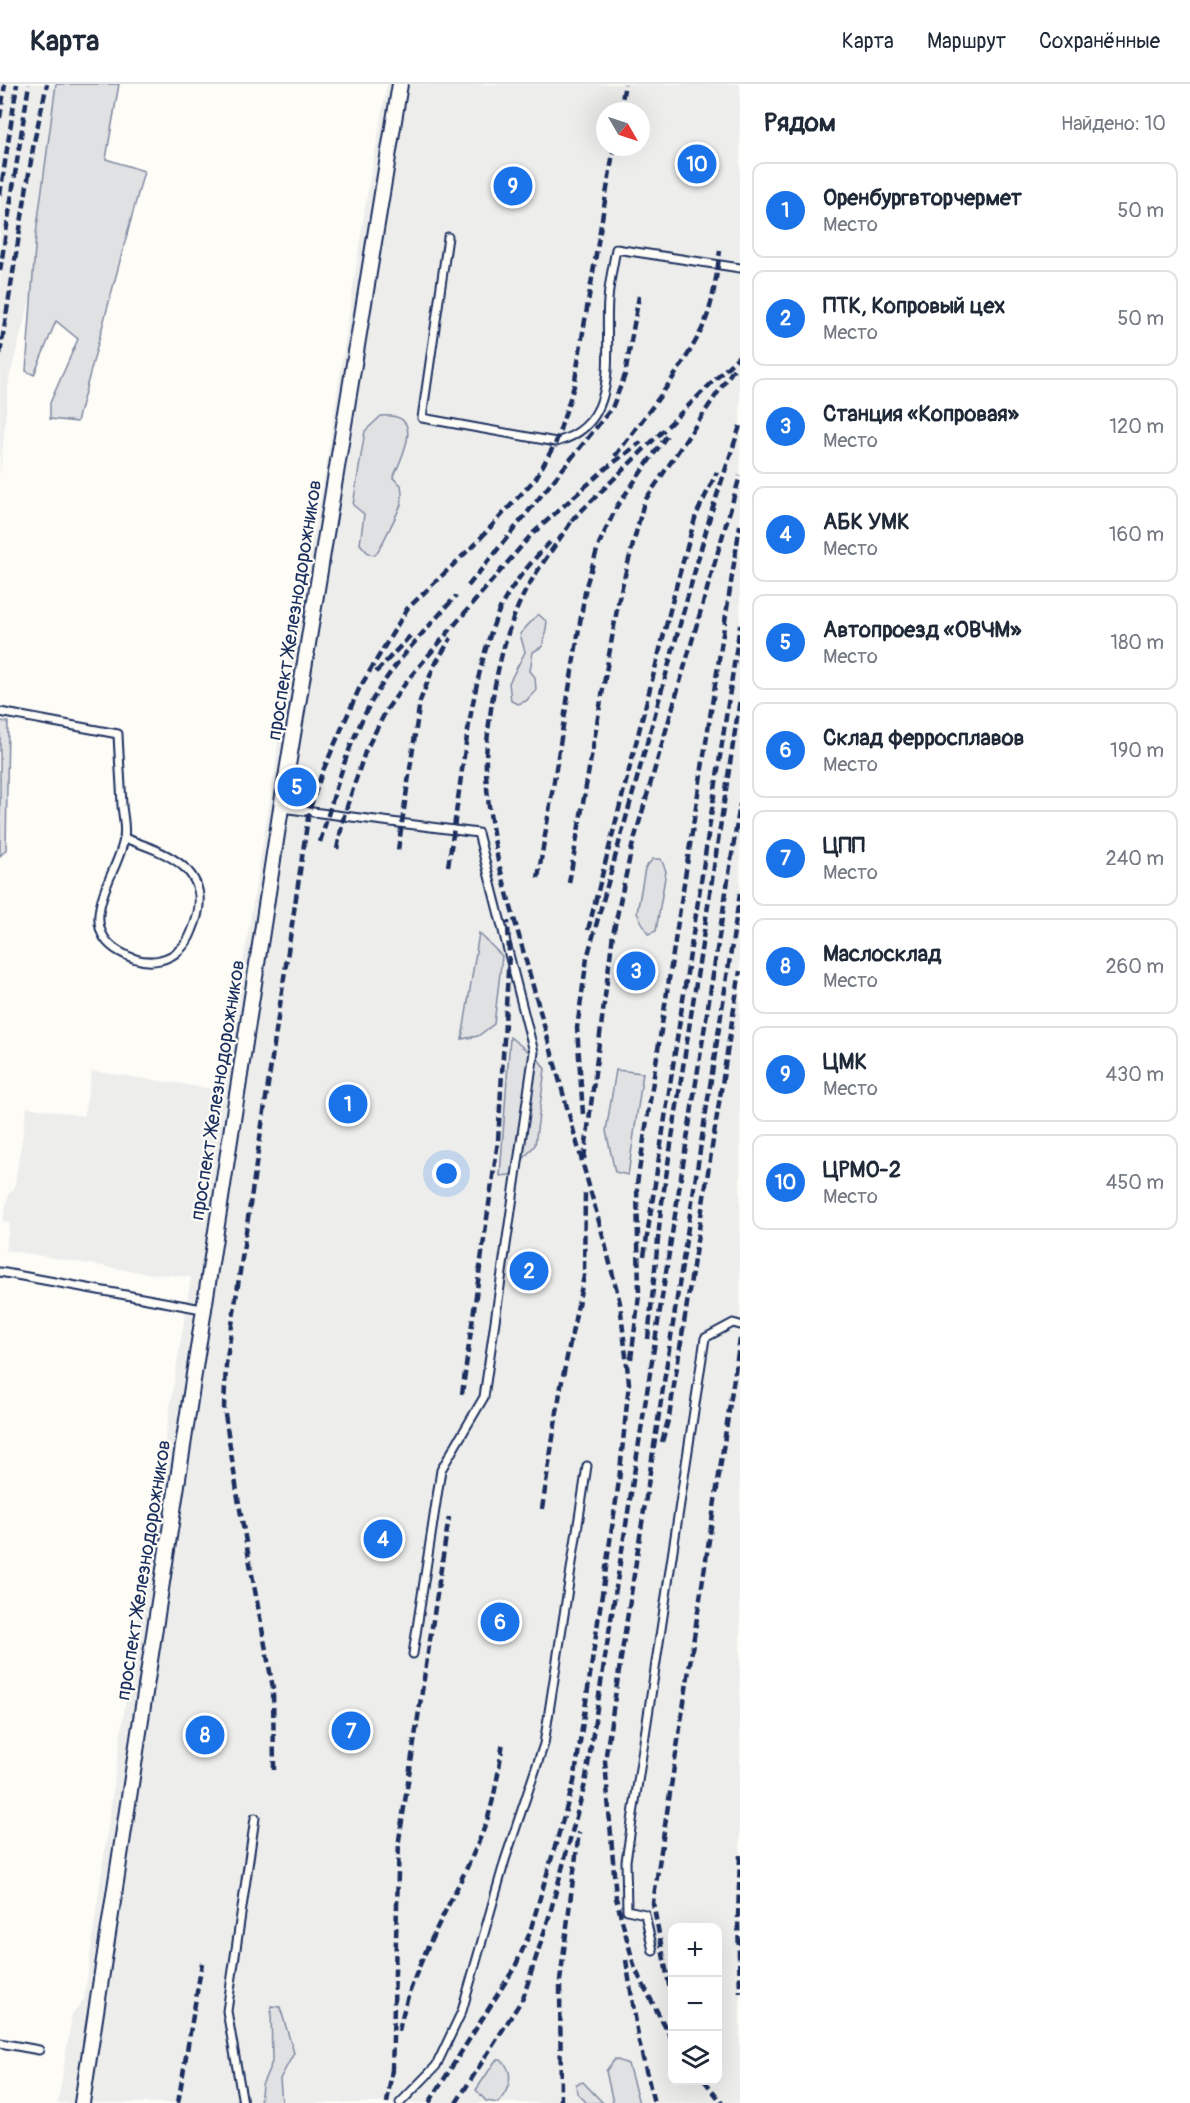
<!DOCTYPE html>
<html lang="ru">
<meta charset="utf-8">
<style>
body{margin:0;font-family:Pangolin,sans-serif;background:#f6f6f7;color:#1f2937}
.controls{position:absolute;right:18px;bottom:18px;display:grid;overflow:hidden;border-radius:12px;box-shadow:0 6px 24px #0002}
.controls button{width:54px;height:54px;display:grid;place-items:center;padding:0;border:0;border-bottom:2px solid #e0e1e3;background:#fff;color:#1f2937;font:30px sans-serif}
.compass{position:absolute;left:596px;top:18px;width:54px;height:54px;border-radius:50%;background:#fff;box-shadow:0 6px 24px #0002;rotate:129deg}
.you{position:absolute;left:447px;top:1090px;width:21px;height:21px;margin:-15px;border:4px solid #fff;border-radius:50%;background:#1a73e8;box-shadow:0 0 0 9px #1a73e833}
.badge{display:grid;place-items:center;width:39px;height:39px;border-radius:50%;background:#1a73e8;color:#fff;font-size:20px;font-weight:700}
.pin{position:absolute;translate:-50% -50%;border:3px solid #fff;box-shadow:0 2px 6px #0006}
.list{margin:0;padding:0;list-style:none}
h2{display:flex;justify-content:space-between;align-items:center;height:78px;margin:0;padding:0 24px;font-size:26px}
h2 small{font-size:20px;font-weight:400;color:#747a83}
.list li{display:grid;grid-template-columns:39px 1fr auto;gap:18px;align-items:center;box-sizing:border-box;height:96px;margin:0 12px 12px;padding:0 12px;border:2px solid #e0e1e3;border-radius:12px}
.list b{display:block;font-size:22px;white-space:nowrap}
.list p{margin:0;font-size:20px;white-space:nowrap;color:#747a83}
.list em{font-size:20px;font-style:normal;color:#747a83}
.icon{flex:none;width:33px;height:33px;fill:none;stroke:currentColor;stroke-width:2;stroke-linecap:round;stroke-linejoin:round}
.map{position:relative;flex:none;width:740px;height:2019px;overflow:hidden}
header{display:flex;align-items:center;gap:36px;box-sizing:border-box;height:84px;padding:0 30px;background:#fff;border-bottom:2px solid #e0e1e3}
header strong{font-size:28px}
nav{display:flex;gap:33px;margin-inline-start:auto;font-size:21px}
main{display:flex}
aside{flex:1;background:#fff}
.map>svg:first-child{display:block}
</style>
<header>
<strong>Карта</strong>
<nav><a>Карта</a><a>Маршрут</a><a>Сохранённые</a></nav>
</header>
<main>
<div class="map">
<svg width="740" height="2019" viewBox="0 0 740 2019">
<rect width="100%" height="100%" fill="#fdfcf7"/>
<filter id="ink" filterUnits="userSpaceOnUse"><feTurbulence type="fractalNoise" baseFrequency=".0167" numOctaves="2"/><feDisplacementMap in="SourceGraphic" scale="12" xChannelSelector="R" yChannelSelector="G"/><feConvolveMatrix kernelMatrix="1 2 1 2 8 2 1 2 1" color-interpolation-filters="sRGB"/></filter>
<g filter="url(#ink)">
<path fill="#edeeec" fill-rule="evenodd" d="M 0,0 L 87,0 L 9,295 L 0,393 Z
M 387,0 L 740,0 L 740,2019 L 58,2019 L 72,1930 L 84,1915 L 145,1477 L 191,1193 L 144,1189 L 5,1166 L 10,1139 L 3,1137 L 8,1111 L 14,1105 L 27,1023 L 84,1032 L 92,987 L 222,1006 L 276,679 L 282,612 L 325,390 L 366,117 ZM 605,27 L 641,27 L 641,63 L 605,63 ZM 672,1844 L 718,1844 L 718,1996 L 672,1996 Z"/>
<path fill="#e0e1e3" stroke="#7e88a0" stroke-width="1.5" d="M 56,0 L 119,0 L 106,75 L 144,87 L 77,338 L 50,335 L 50,319 L 78,255 L 56,237 L 34,291 L 26,287 L 36,150 Z
M 381,332 C 426,328 403,371 393,394 L 401,401 C 402,407 403,413 401,420 C 400,424 379,468 375,471 L 369,470 L 360,460 L 364,430 L 353,421 L 365,347 Z
M 538,530 L 547,538 L 543,562 L 533,568 L 530,587 L 535,593 L 536,606 L 526,617 L 518,620 L 511,617 L 509,599 L 525,568 L 520,550 Z
M 0,637 L 8,638 L 6,766 L 0,772 Z
M 653,775 L 661,775 L 666,787 L 656,847 L 648,850 L 637,829 L 645,784 Z
M 479,849 L 502,872 L 494,940 L 478,952 L 462,955 Z
M 510,953 L 539,976 L 545,985 L 535,1061 L 510,1091 L 500,1092 Z
M 616,986 L 643,989 L 628,1091 L 615,1088 L 606,1047 Z
M 271,1922 L 280,1923 L 294,1969 L 280,1995 L 282,2019 L 260,2019 L 262,2001 L 272,1978 Z
M 615,1975 L 628,1980 L 639,2019 L 613,2019 L 606,1987 Z
M 496,1976 L 501,1976 C 516,1988 509,2006 498,2019 L 486,2017 L 476,2006 Z
M 583,1998 L 603,2019 L 587,2019 L 577,2009 L 576,2000 Z"/>
<g fill="none" stroke-linecap="round" stroke-linejoin="round">
<defs>
<path id="lane" d="M 448,153 L 422,334 L 556,358 C 623,340 604,267 608,216 C 609,199 613,182 616,165 L 740,184
M 0,628 L 118,650 C 119,674 121,698 122,722 C 123,732 126,744 124,754 C 120,787 72,841 120,868 C 132,875 147,879 160,876 C 175,873 187,861 192,847 C 218,787 170,770 124,754
M 281,724 L 478,749 L 534,968 L 484,1313 L 441,1386 L 413,1570
M 0,1188 L 202,1225
M 653,1867 L 645,1830 L 627,1826 L 626,1777 L 705,1254 L 733,1239 L 740,1241
M 0,1959 L 39,1966
M 243,2019 L 227,1927 L 255,1734
M 400,2019 L 436,1982 L 462,1927 L 505,1776 L 544,1660 L 587,1382"/>
<path id="street" d="M 82,2019 L 281,724 L 400,0"/>
</defs>
<use href="#lane" stroke="#1b2f5e" stroke-width="11"/>
<use href="#street" stroke="#1b2f5e" stroke-width="18"/>
<use href="#lane" stroke="#fdfcf7" stroke-width="7"/>
<use href="#street" stroke="#fdfcf7" stroke-width="14"/>
<path stroke="#1b2f5e" stroke-width="4.5" stroke-dasharray="9 4.5" stroke-linecap="butt" d="M 620,27 L 625,0
M 0,34 L 5,0
M 0,111 L 17,0
M 0,187 L 29,0
M 0,270 L 34,58 L 47,0
M 615,372 C 645,332 678,292 701,247 C 713,223 716,194 720,167
M 571,437 L 740,271
M 468,502 L 612,324 L 625,291 L 639,212
M 376,588 L 411,551
M 320,758 C 333,715 344,672 364,632 C 386,586 423,549 456,512
M 337,765 L 344,732 L 365,668 L 387,625 L 410,593 L 531,451 L 605,385 L 641,358
M 398,766 L 420,617 L 434,582 L 451,554
M 448,782 C 462,700 467,612 496,534 C 507,505 531,478 552,456
M 538,794 L 586,502 L 599,460 L 617,422 L 668,350
M 569,799 L 619,514 L 644,418 L 735,283
M 588,846 L 677,499 L 696,431 L 717,388
M 583,1030 L 577,944 L 587,874 L 711,429 L 740,342
M 584,1075 L 613,850 L 632,763 L 740,392
M 644,1172 L 740,541
M 648,1255 L 661,1125 L 740,615
M 631,1275 L 639,1211 L 637,1100 L 740,441
M 462,1310 L 498,1057 L 509,871 L 508,837
M 662,1358 L 669,1333 L 740,887
M 542,1425 L 561,1302 L 584,1192 L 585,1108
M 274,1686 L 273,1604 L 239,1420 L 224,1324 L 226,1281 L 309,727 L 322,689 L 359,605 L 407,525 L 475,460 L 536,394 L 556,358 L 574,302 L 614,63
M 740,1771 L 738,1834 L 740,1909
M 626,1876 L 639,1958 L 654,2019
M 672,1916 L 653,1819 L 740,1255
M 399,1947 C 413,1876 454,1818 481,1752 C 494,1722 498,1690 503,1658
M 672,1956 L 635,1885 L 616,1814 L 605,1677 L 740,809
M 392,1987 L 399,1756 L 449,1433
M 704,1996 L 722,2019
M 178,2019 L 202,1879
M 387,2019 L 393,1979
M 429,2019 L 515,1883 L 529,1851 L 574,1698 L 619,1397 L 629,1299 L 620,1219 L 603,1152 L 498,777 C 492,743 485,707 486,673 C 489,622 501,553 525,508 C 539,482 559,457 575,432
M 456,2019 L 523,1914 L 549,1833 L 585,1700 L 740,720
M 561,2019 L 560,1897 L 579,1748"/>
</g>
</g>
<g text-anchor="middle" stroke-width="4.5" stroke-linejoin="round" paint-order="stroke">
<g font-size="20" fill="#1b2f5e" stroke="#fdfcf7">
<text transform="translate(294 526) rotate(-81)" y="7">проспект Железнодорожников</text>
<text transform="translate(217 1006) rotate(-81)" y="7">проспект Железнодорожников</text>
<text transform="translate(143 1486) rotate(-81)" y="7">проспект Железнодорожников</text>
</g>
</g>
</svg>
<div class="controls">
<button>+</button>
<button>−</button>
<button><svg class="icon" aria-label="layers" viewBox="0 0 24 24"><path d="M12 4l9 5-9 5-9-5zM3 14l9 5 9-5"/></svg></button>
</div>
<svg class="compass" viewBox="-18 -18 36 36"><path d="M0-13l5 13h-10z" fill="#e53935"/><path d="M0 13l5-13h-10z" fill="#747a83"/></svg>
<div class="you"></div>
<div class="pin badge" style="left:348px;top:1020px">1</div>
<div class="pin badge" style="left:529px;top:1187px">2</div>
<div class="pin badge" style="left:636px;top:887px">3</div>
<div class="pin badge" style="left:383px;top:1455px">4</div>
<div class="pin badge" style="left:297px;top:703px">5</div>
<div class="pin badge" style="left:500px;top:1538px">6</div>
<div class="pin badge" style="left:351px;top:1647px">7</div>
<div class="pin badge" style="left:205px;top:1651px">8</div>
<div class="pin badge" style="left:513px;top:102px">9</div>
<div class="pin badge" style="left:697px;top:80px">10</div>
</div>
<aside>
<h2>Рядом<small>Найдено: 10</small></h2>
<ul class="list">
<li><span class="badge">1</span><div><b>Оренбургвторчермет</b><p>Место</p></div><em>50 m</em></li>
<li><span class="badge">2</span><div><b>ПТК, Копровый цех</b><p>Место</p></div><em>50 m</em></li>
<li><span class="badge">3</span><div><b>Станция «Копровая»</b><p>Место</p></div><em>120 m</em></li>
<li><span class="badge">4</span><div><b>АБК УМК</b><p>Место</p></div><em>160 m</em></li>
<li><span class="badge">5</span><div><b>Автопроезд «ОВЧМ»</b><p>Место</p></div><em>180 m</em></li>
<li><span class="badge">6</span><div><b>Склад ферросплавов</b><p>Место</p></div><em>190 m</em></li>
<li><span class="badge">7</span><div><b>ЦПП</b><p>Место</p></div><em>240 m</em></li>
<li><span class="badge">8</span><div><b>Маслосклад</b><p>Место</p></div><em>260 m</em></li>
<li><span class="badge">9</span><div><b>ЦМК</b><p>Место</p></div><em>430 m</em></li>
<li><span class="badge">10</span><div><b>ЦРМО-2</b><p>Место</p></div><em>450 m</em></li>
</ul>
</aside>
</main>
